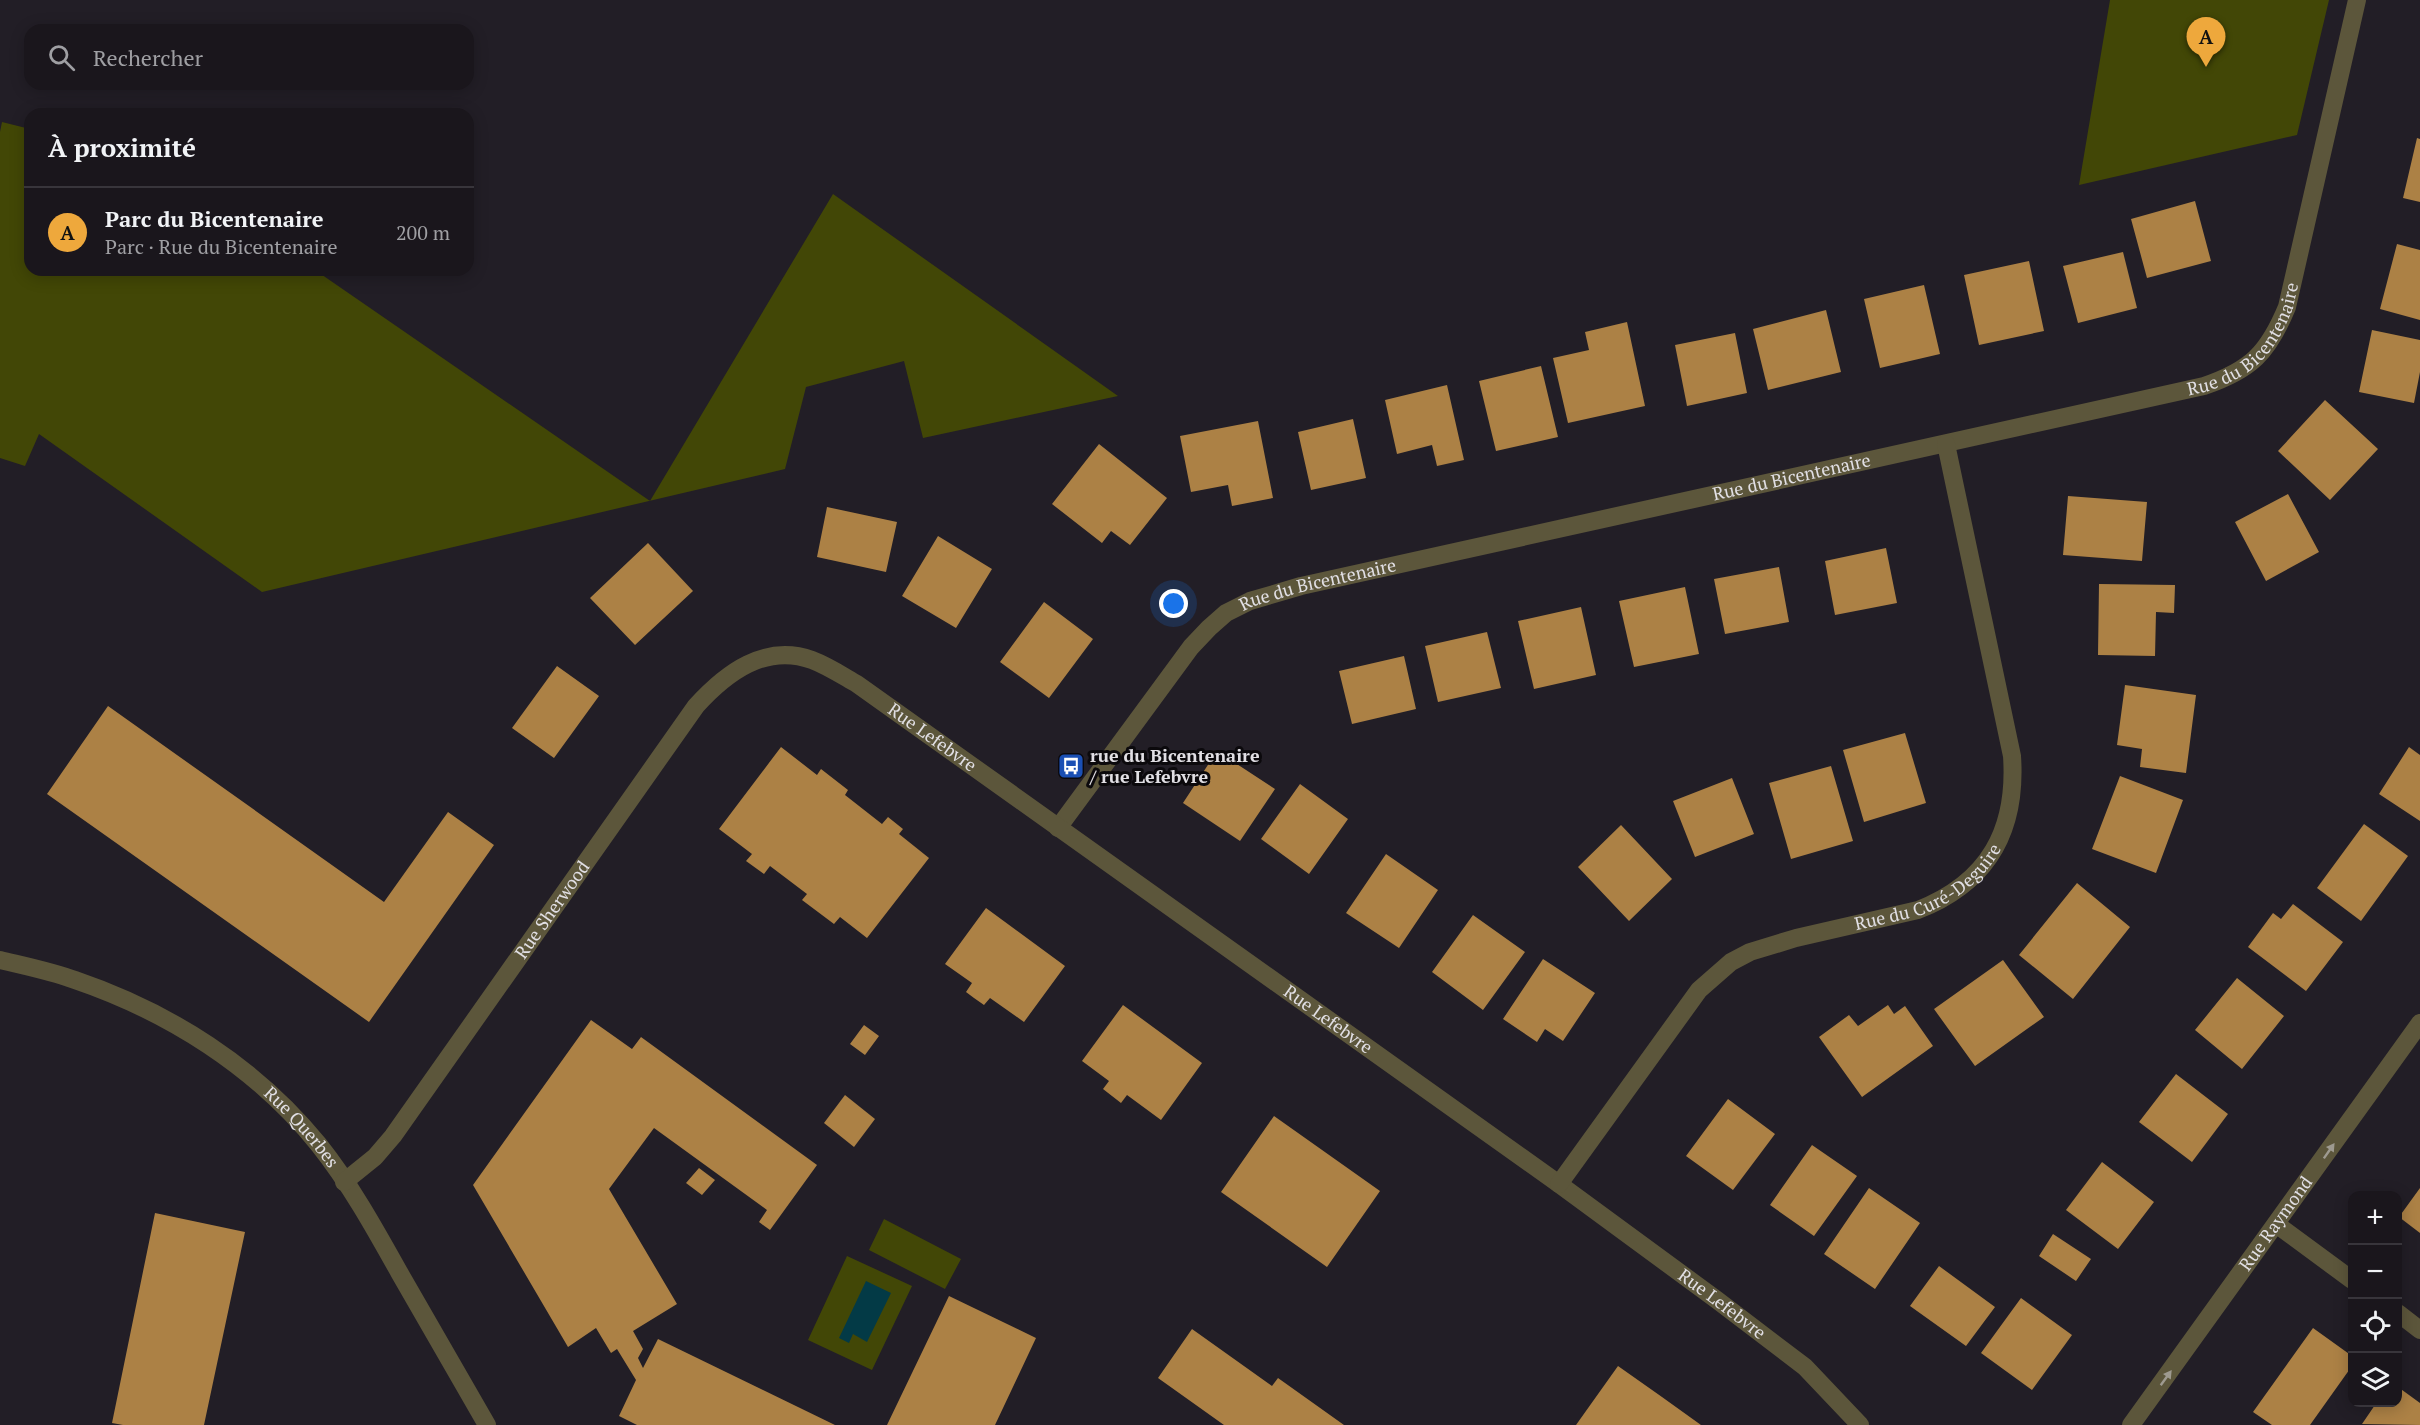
<!DOCTYPE html>
<html lang="fr">
<meta charset="utf-8">
<style>
body{margin:0;font-family:"PT Serif",serif;background:#231f25;color:#f1f3f6}
.controls{position:absolute;right:18px;bottom:18px;display:grid;overflow:hidden;border-radius:12px;box-shadow:0 3px 15px #0003}
.controls button{width:54px;height:54px;display:grid;place-items:center;padding:0;border:0;border-bottom:2px solid #38353b;background:#1a161c;color:#f1f3f6;font:30px sans-serif}
.you{position:absolute;left:1174px;top:604px;width:21px;height:21px;margin:-15px;border:4px solid #fff;border-radius:50%;background:#1a73e8;box-shadow:0 0 0 9px #1a73e833}
.badge{display:grid;place-items:center;width:39px;height:39px;border-radius:50%;background:#eea83c;color:#111;font-size:20px;font-weight:700}
.pin{position:absolute;translate:-50% -50px;filter:drop-shadow(0 2px 3px #0008)}
.pin::after{content:'';position:absolute;top:32px;width:21px;height:18px;background:inherit;clip-path:polygon(0 0,100% 0,50% 100%)}
.list{margin:0;padding:0;list-style:none}
h2{display:flex;justify-content:space-between;align-items:center;height:78px;margin:0;padding:0 24px;font-size:26px}
h2 small{font-size:20px;font-weight:400;color:#9f9fa3}
.list li{display:grid;grid-template-columns:39px 1fr auto;gap:18px;align-items:center;box-sizing:border-box;height:90px;padding:0 24px;border-top:2px solid #38353b}
.list b{display:block;font-size:22px;white-space:nowrap}
.list p{margin:0;font-size:20px;white-space:nowrap;color:#9f9fa3}
.list em{font-size:20px;font-style:normal;color:#9f9fa3}
.icon{flex:none;width:33px;height:33px;fill:none;stroke:currentColor;stroke-width:2;stroke-linecap:round;stroke-linejoin:round}
.map{position:relative;flex:none;width:2420px;height:1425px;overflow:hidden}
.search{position:absolute;background:#1a161c;box-shadow:0 3px 15px #0003;left:24px;top:24px;width:450px;height:66px;display:flex;align-items:center;gap:15px;box-sizing:border-box;padding:0 21px;border-radius:18px;color:#9f9fa3;font-size:22px}
.panel{position:absolute;background:#1a161c;box-shadow:0 3px 15px #0003;left:24px;top:108px;width:450px;height:168px;border-radius:18px}
.map>svg:first-child{display:block}
</style>
<div class="map">
<svg width="2420" height="1425" viewBox="0 0 2420 1425">
<rect width="100%" height="100%" fill="#221e26"/>
<path fill="#424706" d="M 2110,0 L 2329,0 L 2297,135 L 2079,185 Z
M 2,122 L 30,129 L 30,270 L 315,270 L 650,501 L 833,194 L 1118,396 L 923,438 L 904,361 L 806,387 L 785,469 L 262,592 L 39,434 L 25,466 L 0,458 L 0,132 Z
M 884,1219 L 961,1259 L 945,1289 L 869,1250 Z
M 847,1256 L 912,1286 L 872,1370 L 808,1340 Z"/>
<path fill="#033a46" d="M 866,1281 L 891,1293 L 867,1342 L 853,1334 L 849,1343 L 839,1338 Z"/>
<path fill="#ac8145" d="M 2417,138 L 2420,139 L 2420,202 L 2403,198 Z
M 2195,201 L 2211,261 L 2147,278 L 2131,219 Z
M 2397,244 L 2420,250 L 2420,320 L 2380,309 Z
M 2123,252 L 2137,308 L 2078,323 L 2063,266 Z
M 2029,261 L 2044,331 L 1979,345 L 1964,275 Z
M 1924,285 L 1940,354 L 1880,368 L 1864,299 Z
M 1826,310 L 1841,372 L 1768,390 L 1753,329 Z
M 1627,322 L 1645,406 L 1568,423 L 1553,358 L 1589,350 L 1585,332 Z
M 2372,330 L 2420,340 L 2420,372 L 2414,403 L 2359,392 Z
M 1735,333 L 1747,393 L 1687,406 L 1675,345 Z
M 1541,366 L 1558,437 L 1496,451 L 1479,381 Z
M 1447,385 L 1464,460 L 1437,466 L 1432,445 L 1397,454 L 1385,400 Z
M 2325,400 L 2378,449 L 2330,500 L 2278,451 Z
M 1353,419 L 1366,478 L 1311,490 L 1298,432 Z
M 1258,421 L 1273,498 L 1232,506 L 1228,485 L 1191,492 L 1180,436 Z
M 1099,444 L 1167,498 L 1130,545 L 1111,531 L 1102,543 L 1052,504 Z
M 2288,494 L 2319,552 L 2266,581 L 2235,522 Z
M 2068,496 L 2147,502 L 2142,561 L 2063,555 Z
M 827,507 L 897,522 L 886,572 L 817,557 Z
M 938,536 L 992,569 L 956,628 L 902,596 Z
M 648,543 L 693,591 L 635,645 L 590,598 Z
M 1886,548 L 1897,603 L 1835,615 L 1825,561 Z
M 1779,567 L 1789,622 L 1725,634 L 1714,579 Z
M 2099,584 L 2175,585 L 2174,613 L 2156,612 L 2155,656 L 2098,655 Z
M 1685,587 L 1699,654 L 1634,667 L 1619,601 Z
M 1044,602 L 1093,639 L 1049,698 L 1000,662 Z
M 1581,607 L 1596,675 L 1534,689 L 1518,621 Z
M 1487,632 L 1501,688 L 1438,702 L 1425,646 Z
M 1404,656 L 1416,709 L 1352,724 L 1339,671 Z
M 557,666 L 599,696 L 554,758 L 512,728 Z
M 2125,685 L 2196,695 L 2186,773 L 2140,767 L 2142,749 L 2117,745 Z
M 108,706 L 384,902 L 448,812 L 494,845 L 369,1022 L 47,794 Z
M 1905,733 L 1926,803 L 1864,822 L 1843,750 Z
M 781,747 L 817,775 L 821,769 L 848,790 L 845,795 L 882,824 L 888,817 L 903,829 L 899,834 L 929,858 L 867,938 L 840,917 L 834,924 L 802,900 L 807,894 L 770,866 L 764,874 L 746,861 L 752,854 L 719,829 Z
M 2409,747 L 2420,755 L 2420,821 L 2379,794 Z
M 1217,751 L 1275,789 L 1240,841 L 1183,803 Z
M 1831,766 L 1853,841 L 1791,859 L 1769,783 Z
M 2120,776 L 2183,800 L 2156,873 L 2092,849 Z
M 1732,778 L 1754,834 L 1695,857 L 1673,801 Z
M 1300,784 L 1348,819 L 1309,874 L 1261,839 Z
M 2364,824 L 2408,856 L 2361,921 L 2317,888 Z
M 1621,825 L 1672,879 L 1629,921 L 1578,867 Z
M 1386,854 L 1438,890 L 1399,948 L 1346,913 Z
M 2077,883 L 2130,927 L 2073,999 L 2019,955 Z
M 2293,904 L 2343,942 L 2306,991 L 2248,947 L 2273,913 L 2281,919 Z
M 986,908 L 1065,966 L 1024,1022 L 990,998 L 984,1005 L 974,998 L 966,992 L 972,983 L 945,964 Z
M 1473,915 L 1525,952 L 1483,1010 L 1432,972 Z
M 1543,959 L 1595,993 L 1563,1041 L 1545,1029 L 1537,1042 L 1503,1019 Z
M 2003,960 L 2044,1017 L 1975,1066 L 1934,1009 Z
M 2237,978 L 2284,1016 L 2242,1069 L 2195,1030 Z
M 1123,1005 L 1202,1063 L 1161,1120 L 1127,1095 L 1121,1103 L 1103,1089 L 1109,1081 L 1082,1061 Z
M 1888,1005 L 1894,1014 L 1905,1006 L 1933,1046 L 1862,1097 L 1819,1037 L 1849,1015 L 1858,1026 Z
M 591,1020 L 632,1049 L 641,1037 L 817,1165 L 770,1230 L 759,1222 L 767,1210 L 654,1128 L 609,1189 L 677,1304 L 633,1331 L 643,1349 L 638,1358 L 643,1368 L 658,1339 L 835,1425 L 637,1425 L 619,1416 L 636,1380 L 617,1349 L 611,1353 L 596,1328 L 568,1347 L 473,1185 Z
M 864,1025 L 879,1036 L 865,1055 L 850,1044 Z
M 2176,1074 L 2228,1114 L 2192,1162 L 2139,1122 Z
M 845,1095 L 875,1119 L 854,1147 L 824,1123 Z
M 1728,1099 L 1775,1134 L 1733,1190 L 1686,1156 Z
M 1274,1116 L 1380,1191 L 1327,1267 L 1221,1192 Z
M 1812,1145 L 1857,1176 L 1814,1236 L 1770,1205 Z
M 2102,1162 L 2154,1202 L 2118,1249 L 2066,1210 Z
M 699,1168 L 715,1180 L 702,1195 L 686,1183 Z
M 1869,1188 L 1920,1223 L 1875,1289 L 1824,1254 Z
M 2420,1188 L 2420,1233 L 2399,1217 Z
M 155,1213 L 245,1232 L 204,1425 L 123,1425 L 112,1423 Z
M 2053,1234 L 2091,1259 L 2076,1281 L 2039,1256 Z
M 1939,1266 L 1995,1307 L 1966,1346 L 1910,1306 Z
M 949,1296 L 1036,1338 L 995,1425 L 887,1425 Z
M 2021,1298 L 2072,1335 L 2032,1390 L 1981,1353 Z
M 2313,1328 L 2352,1356 L 2352,1366 L 2310,1425 L 2272,1425 L 2253,1412 Z
M 1192,1329 L 1272,1386 L 1278,1378 L 1344,1425 L 1224,1425 L 1158,1378 Z
M 1618,1366 L 1662,1397 L 1701,1425 L 1576,1425 Z
M 2398,1387 L 2420,1403 L 2420,1425 L 2362,1424 L 2377,1402 L 2398,1402 Z"/>
<g fill="none" stroke-linecap="round" stroke-linejoin="round">
<g stroke="#5c563b" stroke-width="18">
<path id="s1" d="M 1058,828 L 1191,647 L 1209,628 L 1226,613 L 1250,601 L 1301,586 L 2204,386 C 2251,370 2268,353 2287,307 L 2357,0"/>
<path id="s2" d="M 0,960 C 25,966 50,971 75,980 C 169,1012 256,1067 319,1145 C 350,1184 375,1229 399,1272 C 428,1323 458,1374 487,1425"/>
<path id="s3" d="M 344,1182 L 375,1157 L 393,1136 L 696,706 C 726,673 765,643 812,660 C 828,666 843,676 857,684 L 1559,1184 L 1717,1300 L 1805,1367 L 1860,1425"/>
<path id="s4" d="M 1559,1184 L 1699,990 L 1731,962 L 1750,952 L 1796,938 L 1918,910 C 1989,882 2017,830 2012,756 L 1946,444"/>
<path d="M 2276,1224 L 2352,1280"/>
<path d="M 2398,1313 L 2420,1330"/>
<path id="s5" d="M 2131,1425 L 2420,1023"/>
</g>
</g>
<defs><path id="oneway-solid" d="M-6-.8H1V-3.2L6.5 0L1 3.2V.8H-6Z" transform="scale(1.5)"/></defs>
<g fill="#9e9a90">
<use href="#oneway-solid" transform="translate(2329 1151) rotate(-55)"/>
<use href="#oneway-solid" transform="translate(2166 1378) rotate(-54)"/>
</g>
<defs>
<symbol id="bus-square" viewBox="-11 -11 22 22"><rect x="-9" y="-9" width="18" height="18" rx="4" fill="#1a4fb4" stroke="#0b090c"/><path d="M-5-6H5V4H4V6H2V4H-2V6H-4V4H-5ZM-3.5-4V0h7V-4ZM-3.5 1.2v1.5H-2V1.2ZM2 1.2v1.5H3.5V1.2Z" fill="#fff"/></symbol>
</defs>
<g fill-rule="evenodd">
<use href="#bus-square" x="1056" y="751" width="30" height="30"/>
</g>
<g text-anchor="middle" stroke-width="6" stroke-linejoin="round" paint-order="stroke">
<g font-size="18" fill="#e1dfe4" stroke="#0b090c">
<text dy="6" stroke="none"><textPath href="#s1" startOffset="1342">Rue du Bicentenaire</textPath></text>
<text dy="6" stroke="none"><textPath href="#s1" startOffset="856">Rue du Bicentenaire</textPath></text>
<text dy="6" stroke="none"><textPath href="#s1" startOffset="370">Rue du Bicentenaire</textPath></text>
<text dy="6" stroke="none"><textPath href="#s3" startOffset="870">Rue Lefebvre</textPath></text>
<text dy="6" stroke="none"><textPath href="#s4" startOffset="496">Rue du Curé-Deguire</textPath></text>
<text dy="6" stroke="none"><textPath href="#s3" startOffset="344">Rue Sherwood</textPath></text>
<text dy="6" stroke="none"><textPath href="#s3" startOffset="1356">Rue Lefebvre</textPath></text>
<text dy="6" stroke="none"><textPath href="#s2" startOffset="351">Rue Querbes</textPath></text>
<text dy="6" stroke="none"><textPath href="#s5" startOffset="248">Rue Raymond</textPath></text>
<text dy="6" stroke="none"><textPath href="#s3" startOffset="1842">Rue Lefebvre</textPath></text>
</g>
<g font-size="18" font-weight="bold" fill="#e1dfe4" stroke="#0b090c" text-anchor="start">
<text x="1090" y="762">rue du Bicentenaire<tspan x="1090" dy="21">/ rue Lefebvre</tspan></text>
</g>
</g>
</svg>
<div class="controls">
<button>+</button>
<button>−</button>
<button><svg class="icon" aria-label="locate" viewBox="0 0 24 24"><circle cx="12" cy="12" r="6"/><path d="M12 2v4M12 18v4M2 12h4M18 12h4"/></svg></button>
<button><svg class="icon" aria-label="layers" viewBox="0 0 24 24"><path d="M12 4l9 5-9 5-9-5zM3 14l9 5 9-5"/></svg></button>
</div>
<div class="you"></div>
<div class="pin badge" style="left:2206px;top:67px">A</div>
<div class="search"><svg class="icon" aria-label="search" viewBox="0 0 24 24"><circle cx="10" cy="10" r="6"/><path d="M15 15l6 6"/></svg>Rechercher</div>
<section class="panel">
<h2>À proximité<small></small></h2>
<ul class="list">
<li><span class="badge">A</span><div><b>Parc du Bicentenaire</b><p>Parc · Rue du Bicentenaire</p></div><em>200 m</em></li>
</ul>
</section>
</div>
